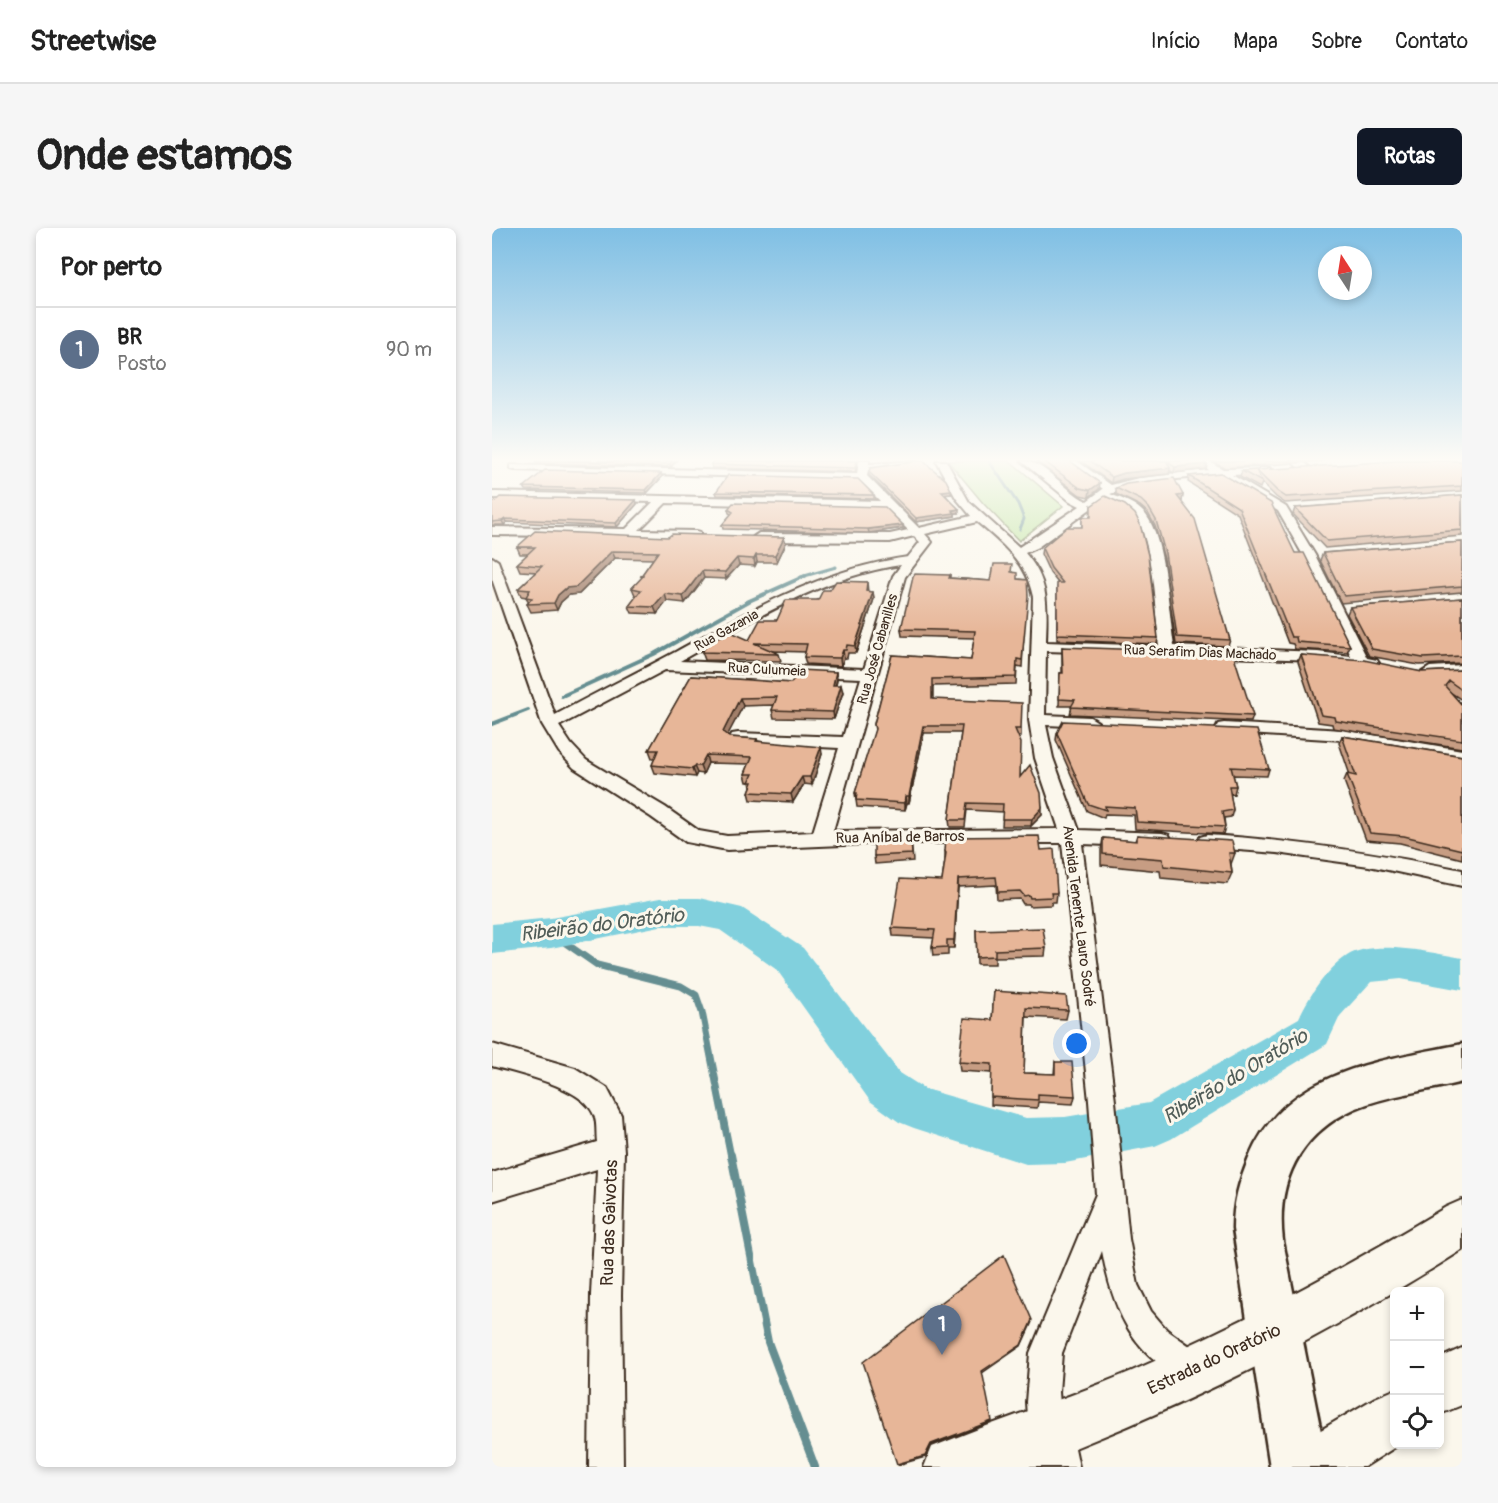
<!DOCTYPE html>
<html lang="pt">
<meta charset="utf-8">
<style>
body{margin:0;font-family:Pangolin,sans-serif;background:#f6f6f6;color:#222}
.controls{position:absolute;right:18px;bottom:18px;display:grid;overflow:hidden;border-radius:9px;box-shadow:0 3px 9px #0003}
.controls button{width:54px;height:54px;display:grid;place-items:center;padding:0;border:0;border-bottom:2px solid #e0e0e0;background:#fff;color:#222;font:30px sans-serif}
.compass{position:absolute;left:826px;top:18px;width:54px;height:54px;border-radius:50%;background:#fff;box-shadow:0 3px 9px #0003;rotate:348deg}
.you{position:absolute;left:585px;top:816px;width:21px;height:21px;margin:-15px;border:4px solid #fff;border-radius:50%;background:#1a73e8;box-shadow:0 0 0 9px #1a73e833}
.badge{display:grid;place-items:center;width:39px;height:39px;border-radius:50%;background:#111827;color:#fff;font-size:20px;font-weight:700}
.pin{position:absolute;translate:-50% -50px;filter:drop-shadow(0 2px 3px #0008)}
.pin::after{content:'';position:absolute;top:32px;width:21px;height:18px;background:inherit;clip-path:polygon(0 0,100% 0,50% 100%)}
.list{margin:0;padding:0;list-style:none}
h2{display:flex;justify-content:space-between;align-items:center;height:78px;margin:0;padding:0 24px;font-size:26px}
h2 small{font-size:20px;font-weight:400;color:#767676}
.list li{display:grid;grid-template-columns:39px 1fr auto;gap:18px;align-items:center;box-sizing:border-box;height:84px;padding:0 24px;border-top:2px solid #e0e0e0}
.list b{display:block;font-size:22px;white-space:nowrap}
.list p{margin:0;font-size:20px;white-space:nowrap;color:#767676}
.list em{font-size:20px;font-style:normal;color:#767676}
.icon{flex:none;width:33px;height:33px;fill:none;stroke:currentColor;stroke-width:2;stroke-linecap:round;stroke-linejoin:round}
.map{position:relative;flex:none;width:970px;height:1239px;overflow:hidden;border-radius:9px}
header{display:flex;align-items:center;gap:36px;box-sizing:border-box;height:84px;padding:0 30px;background:#fff;border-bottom:2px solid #e0e0e0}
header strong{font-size:28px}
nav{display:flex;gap:33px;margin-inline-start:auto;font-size:21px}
.intro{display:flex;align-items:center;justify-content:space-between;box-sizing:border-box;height:144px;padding:0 36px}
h1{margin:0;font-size:42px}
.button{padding:15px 27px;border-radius:9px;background:#111827;color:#fff;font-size:21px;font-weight:700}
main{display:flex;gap:36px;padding:0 36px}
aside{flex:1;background:#fff;border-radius:9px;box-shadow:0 3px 9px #0003}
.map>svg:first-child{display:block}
</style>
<header>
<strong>Streetwise</strong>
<nav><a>Início</a><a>Mapa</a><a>Sobre</a><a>Contato</a></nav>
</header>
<div class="intro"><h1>Onde estamos</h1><a class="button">Rotas</a></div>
<main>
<aside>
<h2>Por perto<small></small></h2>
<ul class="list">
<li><span class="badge" style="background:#5c6f8a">1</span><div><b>BR</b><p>Posto</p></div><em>90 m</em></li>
</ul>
</aside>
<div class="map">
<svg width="970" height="1239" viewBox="0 0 970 1239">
<rect width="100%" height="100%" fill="#fbf7ec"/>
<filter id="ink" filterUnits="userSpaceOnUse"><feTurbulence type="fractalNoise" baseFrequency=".0167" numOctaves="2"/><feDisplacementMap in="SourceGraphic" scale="12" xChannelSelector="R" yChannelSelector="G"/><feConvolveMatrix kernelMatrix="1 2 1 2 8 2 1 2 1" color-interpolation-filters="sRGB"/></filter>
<g filter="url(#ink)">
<path fill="#bde39e" stroke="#7c865e" stroke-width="1.5" d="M 456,233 L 518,233 L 571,278 L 527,313 L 491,275 Z"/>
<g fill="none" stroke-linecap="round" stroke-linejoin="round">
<path stroke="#658e91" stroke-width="3" d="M 497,233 L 526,276 L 532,291 L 528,301
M 309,349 L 344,339"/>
<path stroke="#658e91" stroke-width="4" d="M 70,468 L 162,426 L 257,373 L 313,348
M 0,496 L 36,482"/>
<path stroke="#658e91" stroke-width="7" d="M 59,705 L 105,737 L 189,758 L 204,767 L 210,784 L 239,929"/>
<path stroke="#658e91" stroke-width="8" d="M 239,927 L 276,1114 L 323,1239"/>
<path fill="#81d0dd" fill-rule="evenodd" d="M 168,670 L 207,670 L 250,680 L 311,720 L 408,845 L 433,861 L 534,890 L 573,889 L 657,875 L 807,790 C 817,768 834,742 855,728 C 881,711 941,725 970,730 L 970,762 L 909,751 L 879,754 L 848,788 L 835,816 L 679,911 L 663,918 L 573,935 L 534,936 L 422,900 L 407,894 L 378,873 L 285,742 L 228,702 L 207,698 L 168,698 L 59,720 L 0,726 L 0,696 L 59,690 Z"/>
<defs>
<path id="minor" d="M 367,233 L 377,233 L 377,236 L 424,233 L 419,236 L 376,242 L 375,248 L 427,300 L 479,288 L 464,270 L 444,233 L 454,233 L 477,274 L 527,319 L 588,278 L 578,273 L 529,233 C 554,233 572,263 595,273 L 611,261 L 574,233 L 585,233 L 619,257 L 654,248 L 717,242 L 705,233 L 717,233 L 731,241 L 778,240 L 778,244 L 774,245 L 740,247 L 794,279 L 823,327 L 875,430 L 885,432 L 887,435 L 880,439 L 826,432 L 554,423 L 553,487 L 598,489 L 606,494 L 598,499 L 554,497 L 561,530 L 587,602 L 670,605 L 677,607 L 680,612 L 677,617 L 670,619 L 590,616 L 623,873 L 637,1011 L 646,1057 L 659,1083 L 675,1102 L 712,1128 L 717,1139 L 712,1150 L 701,1155 C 641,1130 621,1083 610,1023 L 570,1125 L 567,1164 L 570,1203 L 565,1215 L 553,1220 L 541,1215 L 536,1203 L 534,1174 L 538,1125 L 604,966 L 597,873 L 570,615 L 398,615 L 235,622 L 194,614 L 159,589 L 82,540 L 67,524 L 50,496 L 0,351 L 0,329 L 6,333 L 63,487 C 103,465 144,445 185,423 C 259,382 331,341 416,329 L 428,314 L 422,308 L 398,314 L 267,313 L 261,309 L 267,305 L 398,306 L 416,302 L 394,280 L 174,275 L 147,302 L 204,303 L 208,304 L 208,310 L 0,307 L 0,299 L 134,301 L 161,274 L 0,270 L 0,264 L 3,264 L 388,273 L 367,252 L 23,242 L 19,241 L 19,237 L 365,246 ZM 727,247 L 786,283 L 811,327 L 859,428 L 826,424 L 682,418 C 677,386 673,312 654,287 C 645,276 631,271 618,266 L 654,254 ZM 612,271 C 622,275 636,280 644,290 C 660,310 664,389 667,418 L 554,414 C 555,378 558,354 533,325 L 546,319 ZM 485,294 C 511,316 534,334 541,369 L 537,492 L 543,530 L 567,601 L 341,603 L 413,349 L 440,314 L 433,306 ZM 409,337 L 401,348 L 372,441 L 188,433 C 258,394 328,349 409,337 ZM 173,442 L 369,450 L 351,509 L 246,505 L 240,506 L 238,510 L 240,514 L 246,515 L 347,520 L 321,604 L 235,608 L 207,603 L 173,579 L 94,532 L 79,516 L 67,498 Z
M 798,233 L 810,233 L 819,240 L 810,242 Z
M 970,437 L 970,447 L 938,449 L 930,444 L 938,439 Z
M 732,495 L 851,502 L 970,522 L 970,534 L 851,512 L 726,504 L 724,500 L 726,496 Z
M 715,607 C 802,612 885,625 970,642 L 970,658 L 877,638 L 785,625 L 708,619 L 705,614 L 708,609 Z
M 0,816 L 83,840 L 115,860 L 129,887 L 132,923 L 129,1067 L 131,1239 L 97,1239 L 99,1067 L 105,941 L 0,973 L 0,945 L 105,914 C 104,906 105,897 103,890 C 95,859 27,846 0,838 Z"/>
<path id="primary" d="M 970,972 L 970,1022 C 848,1100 718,1166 583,1220 L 587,1239 L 432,1239 L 440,1219 C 506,1192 574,1171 640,1143 C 749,1096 853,1040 954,979 Z
M 970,1120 L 970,1177 L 948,1186 L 948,1130 Z
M 902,1162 L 902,1216 L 908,1216 L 872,1239 L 792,1239 L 800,1219 L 883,1170 Z"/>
<path id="trunk" d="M 970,816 L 970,854 C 935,863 895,867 862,881 C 806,907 784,955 791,1013 L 836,1239 L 778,1239 L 741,1001 C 741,975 747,954 757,930 C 793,842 888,833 970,816 Z"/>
</defs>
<use href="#minor" stroke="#3b2a1e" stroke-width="4"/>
<use href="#primary" stroke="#3b2a1e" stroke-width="4"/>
<use href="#trunk" stroke="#3b2a1e" stroke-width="5"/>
<use href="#minor" fill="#fbf7ec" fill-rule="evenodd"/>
<use href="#primary" fill="#fbf7ec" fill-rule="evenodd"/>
<use href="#trunk" fill="#fbf7ec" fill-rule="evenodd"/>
</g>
<path fill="#c79d83" stroke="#3b2a1e" stroke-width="1.5" d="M 43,233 L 184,233 L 179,239 L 44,235 Z
M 222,233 L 366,233 L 363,244 L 220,240 L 219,236 Z
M 544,233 L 578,233 L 607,261 L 597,269 L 588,267 Z
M 589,233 L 711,233 L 715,236 L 714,241 L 682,245 L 677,242 L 677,246 L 631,251 L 619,255 Z
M 721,233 L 832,233 L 733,240 Z
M 970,233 L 970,263 L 793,275 L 784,269 L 770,255 L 768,260 L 748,249 L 750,243 Z
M 420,234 L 435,235 L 433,235 L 459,266 L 453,266 L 467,285 L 463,285 L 463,288 L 424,294 L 377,247 L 377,244 Z
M 729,245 L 803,325 L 858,418 L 855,424 L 803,421 L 801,416 L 796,415 L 746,286 L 696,254 L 697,248 Z
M 170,249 L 155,265 L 34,262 L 32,259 Z
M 624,260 L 691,267 L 690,273 L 689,273 L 738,412 L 736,418 L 684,416 L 672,331 L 663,298 L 656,285 L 648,278 L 624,266 Z
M 224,264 L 382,267 L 382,271 L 225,267 Z
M 970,267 L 970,308 L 833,320 L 801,286 L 803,280 Z
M 144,272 L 145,276 L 125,299 L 15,294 L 12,297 L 0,297 L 0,276 Z
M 599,278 L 666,410 L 665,416 L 565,412 L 565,360 L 566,355 L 558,345 L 549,326 L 550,320 L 590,299 L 590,289 L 598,289 Z
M 236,281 L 411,297 L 411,300 L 377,305 L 231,301 L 230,297 L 239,286 L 237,285 Z
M 970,314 L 970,364 L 849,375 L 828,332 L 831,325 Z
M 294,315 L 285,334 L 265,334 L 263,338 L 247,337 L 234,351 L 212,350 L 193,375 L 175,373 L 165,386 L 140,385 L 137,378 L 145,368 L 143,367 L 140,360 L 150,350 L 149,348 L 161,331 L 123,330 L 87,366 L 77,367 L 69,374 L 65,382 L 39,384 L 35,376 L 37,374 L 34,369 L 29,368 L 26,361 L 44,344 L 28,343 L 25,336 L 36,326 L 28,326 L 25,319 Z
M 520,344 L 525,351 L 535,352 L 530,439 L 525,438 L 524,456 L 441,458 L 441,471 L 529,501 L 529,508 L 526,508 L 528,549 L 550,587 L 539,598 L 510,598 L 511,584 L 475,582 L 473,599 L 458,599 L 457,592 L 469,505 L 432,505 L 417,575 L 415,575 L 413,582 L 365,579 L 363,565 L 383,503 L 382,496 L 400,427 L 479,432 L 482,410 L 410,408 L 409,401 L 458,347 L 458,350 L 499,353 Z
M 375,354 L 376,364 L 381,364 L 382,371 L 364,425 L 356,425 L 355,430 L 352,430 L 349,438 L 314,436 L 312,429 L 314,424 L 280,423 L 287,426 L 289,433 L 213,432 L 210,424 L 257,412 L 285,392 L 326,372 L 338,362 Z
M 970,370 L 970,435 L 927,437 L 877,428 L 855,386 L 858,379 Z
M 570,419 L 761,488 L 759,494 L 578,486 L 580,478 L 567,478 L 568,445 L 570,445 Z
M 809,427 L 930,444 L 970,442 L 970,472 L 958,464 L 970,477 L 970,520 L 841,500 L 840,496 L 826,494 L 806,434 Z
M 344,444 L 345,451 L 344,457 L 351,464 L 342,491 L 282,490 L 280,482 L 282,477 L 251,478 L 235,507 L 237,509 L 265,511 L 266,513 L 330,526 L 320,557 L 312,556 L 301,574 L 259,572 L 257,564 L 259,559 L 258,554 L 255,554 L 253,546 L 257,536 L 216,535 L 211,546 L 205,545 L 203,549 L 163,545 L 160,537 L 163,530 L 160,530 L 157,522 L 199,448 L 299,455 Z
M 565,505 L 777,541 L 775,548 L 741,547 L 744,558 L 742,566 L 738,565 L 741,582 L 739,589 L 732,590 L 733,599 L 731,606 L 643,601 L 642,587 L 613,586 L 612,590 L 595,583 L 564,512 Z
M 850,508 L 970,528 L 970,631 L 908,615 L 874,612 L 852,553 L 855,546 L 858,547 L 847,515 Z
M 645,607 L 743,625 L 739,636 L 740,645 L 735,656 L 669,650 L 668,643 L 609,637 L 609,622 L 611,610 L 643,613 Z
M 419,612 L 421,633 L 383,636 L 382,628 Z
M 549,622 L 565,665 L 564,674 L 560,674 L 559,677 L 537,678 L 537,676 L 531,676 L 528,671 L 505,672 L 504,657 L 466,659 L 462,720 L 456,720 L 456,727 L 441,728 L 440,720 L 442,710 L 401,708 L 400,700 L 450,653 L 453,632 L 453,623 Z
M 484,702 L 554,720 L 553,728 L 503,729 L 503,736 L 485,736 Z
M 502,763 L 576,782 L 574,791 L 534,789 L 532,845 L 562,846 L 563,834 L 583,868 L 581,876 L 546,874 L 545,880 L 499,877 L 500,845 L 468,843 L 467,834 L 500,792 Z"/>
<path fill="#a27f6a" stroke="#3b2a1e" stroke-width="1.5" d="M 180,233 L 184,233 L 179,239 L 178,236 Z
M 715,236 L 714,241 L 682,245 L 683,239 Z
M 678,240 L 677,246 L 631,251 L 619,255 L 620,249 L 632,245 Z
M 169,245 L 170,249 L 155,265 L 154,262 Z
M 608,255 L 607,261 L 597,269 L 598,262 Z
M 459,262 L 459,266 L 450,267 L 449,263 Z
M 691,267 L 690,273 L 684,274 L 685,268 Z
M 144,272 L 145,276 L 125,299 L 124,295 Z
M 467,281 L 467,285 L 463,285 L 463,288 L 424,294 L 424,290 Z
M 13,291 L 15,294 L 12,297 L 10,293 Z
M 411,297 L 411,300 L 377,305 L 376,301 Z
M 292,309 L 294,315 L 285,334 L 283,327 Z
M 120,323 L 123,330 L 87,366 L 77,367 L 69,374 L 65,382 L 62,375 L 66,367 Z
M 264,327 L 265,334 L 263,338 L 262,331 Z
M 245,330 L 247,337 L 234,351 L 233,344 Z
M 210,343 L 212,350 L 193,375 L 191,368 Z
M 381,364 L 382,371 L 364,425 L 363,418 Z
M 173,366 L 175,373 L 165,386 L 162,379 Z
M 351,422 L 352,430 L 349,438 L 348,430 Z
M 344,444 L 345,451 L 342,464 L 341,457 Z
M 349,457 L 351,464 L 342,491 L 341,484 Z
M 248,470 L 251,478 L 233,512 L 231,504 Z
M 431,498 L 432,505 L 417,575 L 417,568 Z
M 329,519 L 330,526 L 320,557 L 318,549 Z
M 214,527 L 216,535 L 211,546 L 208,538 Z
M 202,538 L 205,545 L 203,549 L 200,541 Z
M 310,549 L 312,556 L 301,574 L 299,566 Z
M 414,568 L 415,575 L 413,582 L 413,575 Z
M 550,580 L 550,587 L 539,598 L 540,591 Z
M 466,651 L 466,659 L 462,720 L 462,712 Z
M 540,1094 L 529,1118 L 490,1145 L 490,1143 Z
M 500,1193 L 499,1194 L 439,1217 L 434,1229 L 406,1237 L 405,1236 L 439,1216 Z"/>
<path fill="#e7b698" stroke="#3b2a1e" stroke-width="1.5" d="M 76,233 L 180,233 L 178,236 Z
M 222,233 L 365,233 L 363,240 L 219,236 Z
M 422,233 L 431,233 L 454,252 L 459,262 L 449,263 L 467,281 L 460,282 L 463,285 L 424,290 L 377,244 L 378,240 L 420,234 Z
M 552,233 L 578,233 L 608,255 L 598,262 L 588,260 Z
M 598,233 L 711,233 L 715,236 L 683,239 L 675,234 L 678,240 L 632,245 L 620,249 Z
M 903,233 L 970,233 L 970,258 L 794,269 L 785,263 L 764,242 L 770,254 L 750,243 Z
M 53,242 L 169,245 L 154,262 L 32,259 Z
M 729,245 L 779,275 L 803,325 L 812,325 L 858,418 L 805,414 L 804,409 L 799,409 L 747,280 L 697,248 Z
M 236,247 L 366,251 L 382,267 L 224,264 Z
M 682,250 L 691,267 L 685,268 L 703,291 L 738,412 L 685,409 L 673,325 L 664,292 L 657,280 L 649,272 L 624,260 L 634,256 Z
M 970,267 L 970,302 L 835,313 L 803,280 Z
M 613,268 L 633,277 L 643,286 L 648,296 L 656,327 L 666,410 L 565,406 L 565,355 L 571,355 L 559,340 L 550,320 L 575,299 L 590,299 L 590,289 L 599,289 L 599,278 Z
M 8,269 L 144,272 L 124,295 L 13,291 L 10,293 L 0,294 L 0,276 Z
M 241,275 L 393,279 L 411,297 L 376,301 L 230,297 L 241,284 L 236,281 Z
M 43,303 L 176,309 L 180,306 L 292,309 L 283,327 L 264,327 L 262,331 L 245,330 L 233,344 L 210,343 L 191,368 L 173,366 L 162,379 L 137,378 L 149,362 L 140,360 L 151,348 L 149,348 L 166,324 L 120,323 L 84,359 L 74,360 L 66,367 L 62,375 L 35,376 L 40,370 L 34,369 L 38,362 L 26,361 L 50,338 L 25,336 L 43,319 L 25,319 Z
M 970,314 L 970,358 L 852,368 L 831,325 Z
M 502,336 L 520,336 L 519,344 L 525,345 L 525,351 L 535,352 L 536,368 L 530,432 L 525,431 L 524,449 L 440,451 L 440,471 L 530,475 L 529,501 L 523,501 L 529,515 L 528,549 L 538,537 L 549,565 L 550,580 L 540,591 L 510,591 L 511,576 L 475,575 L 473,592 L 457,592 L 470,498 L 431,498 L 417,568 L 414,568 L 413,575 L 364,572 L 365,565 L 363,565 L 383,501 L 382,496 L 400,427 L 479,432 L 483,403 L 409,401 L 421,349 L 423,346 L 458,347 L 457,350 L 499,353 Z
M 344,353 L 375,354 L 374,363 L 381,364 L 363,418 L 355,417 L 354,422 L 351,422 L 348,430 L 312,429 L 315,416 L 262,415 L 287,426 L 210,424 L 220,409 L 230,409 L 239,404 L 257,412 L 268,392 L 285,392 L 294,372 L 326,372 L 331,362 L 338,362 Z
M 970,370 L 970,428 L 931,430 L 880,421 L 858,379 Z
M 570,419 L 741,425 L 761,488 L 579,479 L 583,472 L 567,471 L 568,445 L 571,445 Z
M 809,427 L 872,432 L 930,444 L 970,442 L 970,462 L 957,453 L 953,458 L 970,477 L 970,512 L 844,493 L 843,489 L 829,487 Z
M 307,442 L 344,444 L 341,457 L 349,457 L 341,484 L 280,482 L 285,469 L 248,470 L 231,504 L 237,509 L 265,511 L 264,513 L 329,519 L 318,549 L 310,549 L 299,566 L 257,564 L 261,554 L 257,554 L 261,546 L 253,546 L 260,529 L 214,527 L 208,538 L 202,538 L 200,541 L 160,537 L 166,522 L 157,522 L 199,448 L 299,455 Z
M 571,493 L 765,502 L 777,541 L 739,539 L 744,558 L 737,558 L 741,582 L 730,584 L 733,599 L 645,594 L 643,580 L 613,578 L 614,582 L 596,576 L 565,505 Z
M 850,508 L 970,528 L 970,622 L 912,608 L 878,605 L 855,546 L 864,548 Z
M 645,607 L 740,613 L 743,625 L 737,625 L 740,645 L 672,638 L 671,631 L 611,626 L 611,610 L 645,613 Z
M 547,608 L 549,622 L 562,621 L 565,665 L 559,665 L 560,669 L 538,670 L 537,667 L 532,668 L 528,663 L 506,664 L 504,649 L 466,651 L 462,712 L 455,712 L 455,719 L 440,720 L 443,702 L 400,700 L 408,651 L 450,653 L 454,625 L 453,623 L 454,609 Z
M 416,611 L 419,612 L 420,626 L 382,628 L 382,613 Z
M 551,700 L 554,720 L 503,722 L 503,728 L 485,729 L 484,702 Z
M 502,763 L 574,768 L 576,782 L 534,780 L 532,845 L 563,846 L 563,834 L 580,834 L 583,868 L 546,866 L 546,872 L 499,869 L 500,836 L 467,834 L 472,790 L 500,792 Z
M 512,1027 L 540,1092 L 529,1117 L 490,1143 L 500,1193 L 439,1216 L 433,1228 L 405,1236 L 371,1134 Z"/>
</g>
<linearGradient id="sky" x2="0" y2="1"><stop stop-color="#7fbfe4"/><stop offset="0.57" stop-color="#fdfbf6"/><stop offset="1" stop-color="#fdfbf6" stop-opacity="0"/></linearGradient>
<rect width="970" height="406" fill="url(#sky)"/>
<g text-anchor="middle" stroke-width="6" stroke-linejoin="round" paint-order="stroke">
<g font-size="14" fill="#3b2a1e" stroke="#fbf7ec">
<text transform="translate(234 402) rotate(-29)" y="5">Rua Gazania</text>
<text transform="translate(385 421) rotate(-74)" y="5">Rua José Cabanilles</text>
<text transform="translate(708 424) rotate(2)" y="5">Rua Serafim Dias Machado</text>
<text transform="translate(275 441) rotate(3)" y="5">Rua Culumeia</text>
</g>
<g font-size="15" fill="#3b2a1e" stroke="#fbf7ec">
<text transform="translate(408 609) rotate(-1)" y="5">Rua Aníbal de Barros</text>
<text transform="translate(587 688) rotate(83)" y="5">Avenida Tenente Lauro Sodré</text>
</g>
<g font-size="18" fill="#3b2a1e" stroke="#fbf7ec">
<text transform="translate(117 995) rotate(-88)" y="6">Rua das Gaivotas</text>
<text transform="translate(722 1131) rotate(-25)" y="6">Estrada do Oratório</text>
</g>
<g font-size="20" font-style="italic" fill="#505c57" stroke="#fbf7ec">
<text transform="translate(110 696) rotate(-7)" y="7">Ribeirão do Oratório</text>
<text transform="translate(743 848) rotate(-31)" y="7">Ribeirão do Oratório</text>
</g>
</g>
</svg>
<div class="controls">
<button>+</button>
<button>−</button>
<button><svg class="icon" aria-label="locate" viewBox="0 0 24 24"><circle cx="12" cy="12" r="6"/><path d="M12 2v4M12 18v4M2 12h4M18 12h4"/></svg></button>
</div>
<svg class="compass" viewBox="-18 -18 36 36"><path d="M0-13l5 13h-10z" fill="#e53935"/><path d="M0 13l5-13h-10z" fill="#767676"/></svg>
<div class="you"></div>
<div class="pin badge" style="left:450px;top:1127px;background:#5c6f8a">1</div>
</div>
</main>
